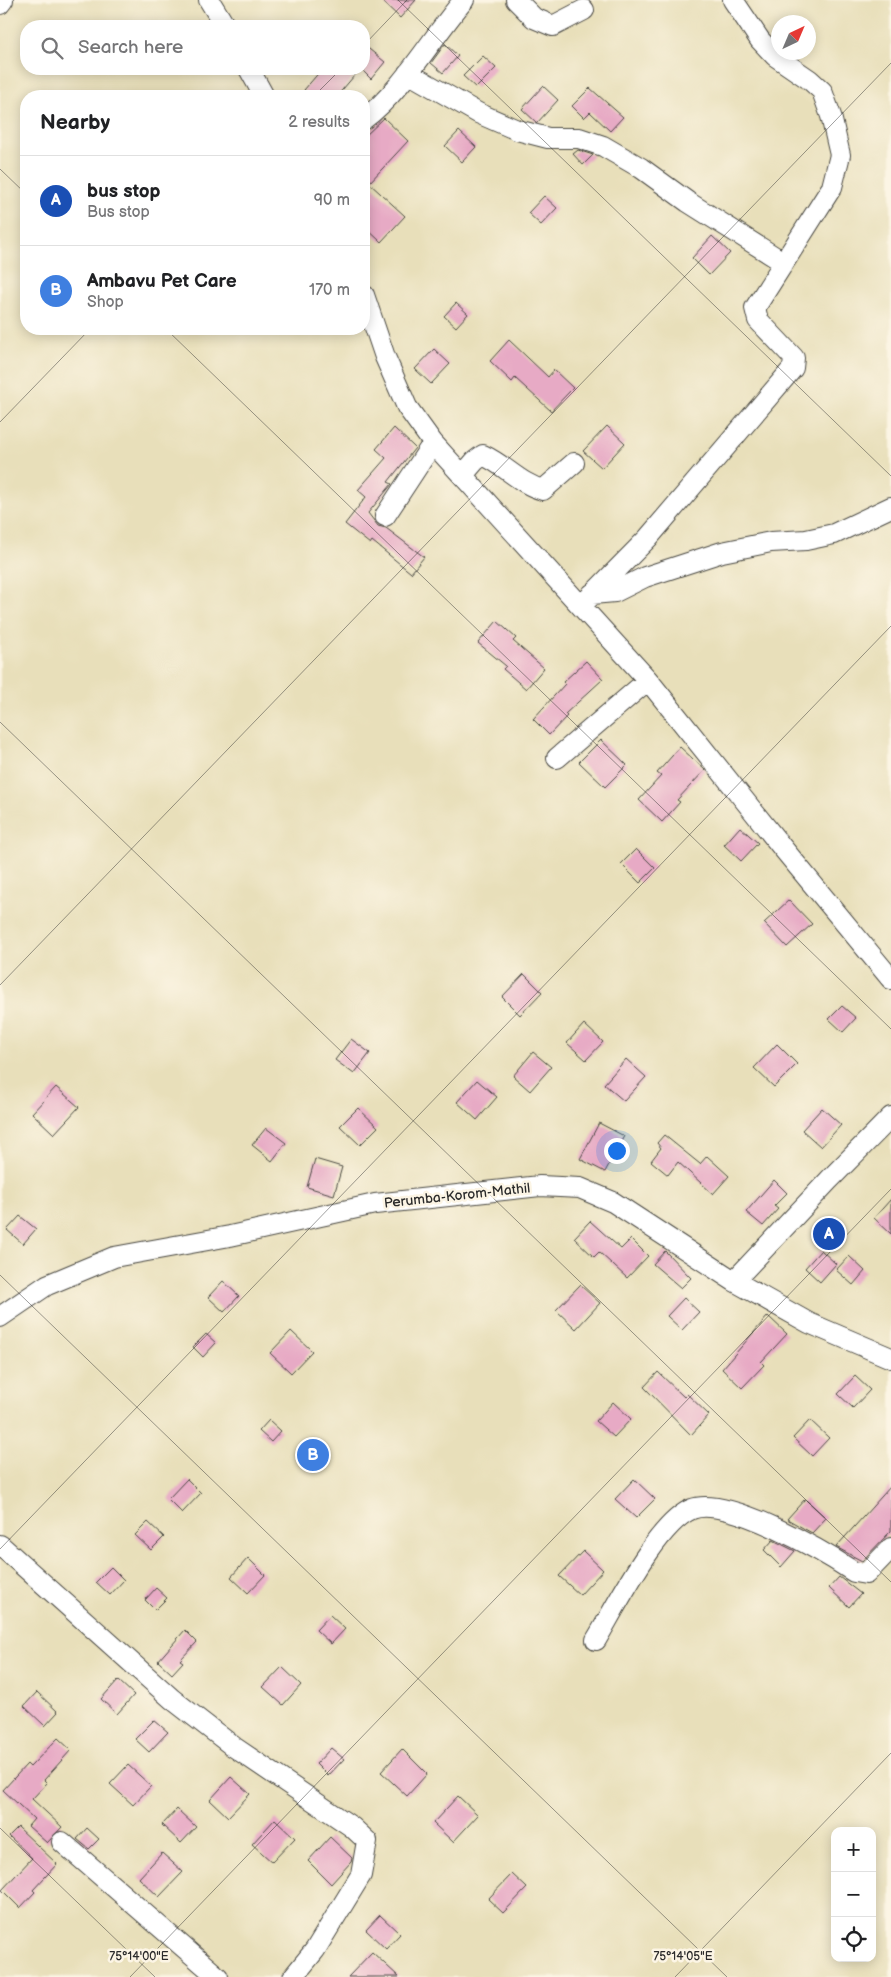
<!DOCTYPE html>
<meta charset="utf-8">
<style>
body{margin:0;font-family:"Balsamiq Sans",sans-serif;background:#f2f2f2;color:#202124}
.controls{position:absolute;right:15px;bottom:15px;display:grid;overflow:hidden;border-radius:10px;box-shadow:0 2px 12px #0003}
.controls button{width:45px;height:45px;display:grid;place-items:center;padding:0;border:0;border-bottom:1px solid #e0e0e0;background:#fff;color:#202124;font:25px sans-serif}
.compass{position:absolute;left:771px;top:15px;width:45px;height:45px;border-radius:50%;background:#fff;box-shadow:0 2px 12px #0003;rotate:44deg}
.you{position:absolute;left:616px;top:1150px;width:18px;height:18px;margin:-12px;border:4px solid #fff;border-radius:50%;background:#1a73e8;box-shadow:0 0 0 8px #1a73e833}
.badge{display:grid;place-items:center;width:32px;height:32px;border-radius:50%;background:#ea580c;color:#fff;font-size:16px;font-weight:700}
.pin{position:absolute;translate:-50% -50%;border:2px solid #fff;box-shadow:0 1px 5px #0006}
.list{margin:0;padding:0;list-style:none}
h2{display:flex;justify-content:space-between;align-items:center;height:65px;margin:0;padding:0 20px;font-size:21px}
h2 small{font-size:16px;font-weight:400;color:#757577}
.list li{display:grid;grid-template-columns:32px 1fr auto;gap:15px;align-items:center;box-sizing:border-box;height:90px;padding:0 20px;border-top:1px solid #e0e0e0}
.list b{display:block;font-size:19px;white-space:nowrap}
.list p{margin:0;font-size:16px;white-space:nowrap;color:#757577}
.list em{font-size:16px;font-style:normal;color:#757577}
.icon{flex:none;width:28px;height:28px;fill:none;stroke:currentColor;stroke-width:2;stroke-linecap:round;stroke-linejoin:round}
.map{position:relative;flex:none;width:891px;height:1977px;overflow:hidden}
.search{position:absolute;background:#fff;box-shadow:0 2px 12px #0003;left:20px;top:20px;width:350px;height:55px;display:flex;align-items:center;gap:12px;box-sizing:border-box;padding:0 18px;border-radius:20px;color:#757577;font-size:19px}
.panel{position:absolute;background:#fff;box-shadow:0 2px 12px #0003;left:20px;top:90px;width:350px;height:245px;border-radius:20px}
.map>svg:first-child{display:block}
</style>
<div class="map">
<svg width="891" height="1977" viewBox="0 0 891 1977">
<rect width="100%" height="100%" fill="#fcf5e5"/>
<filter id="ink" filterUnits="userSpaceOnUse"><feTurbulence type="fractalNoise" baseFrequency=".02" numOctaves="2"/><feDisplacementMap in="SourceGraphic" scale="10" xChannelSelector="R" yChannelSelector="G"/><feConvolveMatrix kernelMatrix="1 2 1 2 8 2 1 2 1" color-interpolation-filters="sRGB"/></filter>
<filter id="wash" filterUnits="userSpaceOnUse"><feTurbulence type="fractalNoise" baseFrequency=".0096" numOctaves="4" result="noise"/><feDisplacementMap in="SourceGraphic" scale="20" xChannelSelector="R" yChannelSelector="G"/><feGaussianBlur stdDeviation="1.12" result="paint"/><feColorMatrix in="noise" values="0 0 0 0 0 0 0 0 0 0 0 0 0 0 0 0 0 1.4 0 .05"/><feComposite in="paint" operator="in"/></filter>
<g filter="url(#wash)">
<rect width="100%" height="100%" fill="#e8dfba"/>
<g id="blocks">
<path fill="#e7aac5" d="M 381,0 L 416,0 L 400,18 Z
M 445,44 L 458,56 L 443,73 L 431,63 Z
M 364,45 L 385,62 L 371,79 L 364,72 Z
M 483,56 L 496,68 L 476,88 L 463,76 Z
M 322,69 L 360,69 L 337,96 L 312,96 L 304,90 Z
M 543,86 L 558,100 L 537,123 L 522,109 Z
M 590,88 L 623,117 L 610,131 L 590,112 L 584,118 L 572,106 Z
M 384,118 L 408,141 L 369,183 L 405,216 L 381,242 L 364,226 L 370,216 L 364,210 L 364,137 Z
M 459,131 L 476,147 L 462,162 L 445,146 Z
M 578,150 L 593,155 L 583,165 L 573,154 Z
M 544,196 L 557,208 L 541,225 L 528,213 Z
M 712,236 L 730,253 L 709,275 L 692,258 Z
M 456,303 L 468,314 L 456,327 L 444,316 Z
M 509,340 L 548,377 L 554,370 L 573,388 L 551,411 L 515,378 L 512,382 L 490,361 Z
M 434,349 L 450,364 L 431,384 L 415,369 Z
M 607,426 L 625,443 L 602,468 L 583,451 Z
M 394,428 L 415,448 L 388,482 L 392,484 L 368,513 L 378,526 L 386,528 L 424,557 L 411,573 L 372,541 L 370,544 L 345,524 L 366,497 L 358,490 L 386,458 L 376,449 Z
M 497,621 L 516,638 L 513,641 L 544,668 L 526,689 L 503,669 L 506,666 L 478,643 Z
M 586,661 L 603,679 L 565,714 L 567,716 L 549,735 L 533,719 L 565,684 L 563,682 Z
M 601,740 L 627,765 L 605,787 L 579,762 Z
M 680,747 L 705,770 L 677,800 L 680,802 L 662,822 L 639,800 L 661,776 L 657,773 Z
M 740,827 L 758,843 L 741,861 L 724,845 Z
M 636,849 L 655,868 L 640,883 L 621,864 Z
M 789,900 L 812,924 L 787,947 L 764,923 Z
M 524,974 L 542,992 L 520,1015 L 502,997 Z
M 842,1006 L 856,1018 L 843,1032 L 829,1019 Z
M 584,1024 L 603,1042 L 586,1060 L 567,1043 Z
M 351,1039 L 370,1053 L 354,1074 L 335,1060 Z
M 777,1044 L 797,1064 L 774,1087 L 754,1068 Z
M 533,1052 L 551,1067 L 530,1091 L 513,1076 Z
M 626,1059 L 646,1077 L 624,1101 L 604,1084 Z
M 477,1080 L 497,1097 L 477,1120 L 457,1102 Z
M 56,1087 L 79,1107 L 54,1134 L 32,1113 Z
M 358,1108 L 378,1127 L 360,1145 L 340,1126 Z
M 822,1108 L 841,1125 L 821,1147 L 802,1130 Z
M 599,1123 L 624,1136 L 605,1172 L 580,1159 Z
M 266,1128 L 286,1143 L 272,1161 L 252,1145 Z
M 664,1135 L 700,1164 L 707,1156 L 729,1176 L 713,1194 L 678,1162 L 668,1175 L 651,1161 L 661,1148 L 657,1143 Z
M 315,1159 L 342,1167 L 334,1195 L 307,1187 Z
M 774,1180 L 787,1193 L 774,1206 L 778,1209 L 763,1226 L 746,1212 Z
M 891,1199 L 891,1234 L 874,1218 Z
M 20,1216 L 36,1229 L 23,1244 L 7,1230 Z
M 590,1221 L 621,1249 L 631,1239 L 648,1256 L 627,1278 L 599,1252 L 594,1257 L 574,1238 Z
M 821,1250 L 836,1264 L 820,1282 L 805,1268 Z
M 665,1251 L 691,1278 L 681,1288 L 653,1264 Z
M 849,1256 L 865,1271 L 853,1285 L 836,1270 Z
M 223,1281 L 239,1296 L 224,1312 L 208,1297 Z
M 580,1285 L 600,1303 L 576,1329 L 556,1310 Z
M 684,1298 L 699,1312 L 682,1330 L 667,1316 Z
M 768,1316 L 787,1334 L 761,1362 L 764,1365 L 742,1388 L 722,1369 Z
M 291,1331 L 312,1351 L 291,1373 L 270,1353 Z
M 206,1334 L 216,1343 L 203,1357 L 193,1347 Z
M 658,1372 L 684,1397 L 687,1394 L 709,1415 L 691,1435 L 644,1387 Z
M 855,1376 L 870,1390 L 853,1408 L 838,1394 Z
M 613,1402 L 631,1419 L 614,1437 L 596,1421 Z
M 269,1420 L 281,1431 L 271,1442 L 259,1431 Z
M 810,1420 L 829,1438 L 812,1456 L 793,1438 Z
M 187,1479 L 201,1493 L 182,1513 L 168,1499 Z
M 634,1479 L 655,1499 L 636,1518 L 615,1499 Z
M 891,1486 L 891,1531 L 862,1561 L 836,1547 Z
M 805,1499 L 826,1518 L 812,1533 L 787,1519 Z
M 148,1522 L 164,1537 L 151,1550 L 135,1535 Z
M 773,1540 L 795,1551 L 781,1567 L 764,1550 Z
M 583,1551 L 603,1570 L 580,1595 L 559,1576 Z
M 248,1558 L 265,1575 L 248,1593 L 231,1577 Z
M 111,1567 L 124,1580 L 110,1595 L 96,1582 Z
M 839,1577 L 861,1594 L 849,1607 L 829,1588 Z
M 156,1588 L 167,1598 L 155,1610 L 145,1600 Z
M 330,1615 L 345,1629 L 331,1644 L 316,1630 Z
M 185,1630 L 197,1642 L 180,1660 L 183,1662 L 172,1674 L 158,1661 Z
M 282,1667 L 301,1685 L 283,1705 L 263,1687 Z
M 118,1680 L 134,1695 L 117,1714 L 101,1699 Z
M 37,1692 L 58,1712 L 45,1726 L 24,1706 Z
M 154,1720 L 168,1732 L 149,1752 L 135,1739 Z
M 58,1738 L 71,1750 L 44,1780 L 47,1783 L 32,1799 L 62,1827 L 47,1843 L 28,1826 L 34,1819 L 3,1790 L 27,1764 L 30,1767 Z
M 331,1748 L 344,1759 L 328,1776 L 316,1764 Z
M 402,1749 L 427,1774 L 407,1796 L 381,1772 Z
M 128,1765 L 151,1786 L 133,1805 L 110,1784 Z
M 231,1777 L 250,1794 L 228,1817 L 210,1800 Z
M 458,1796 L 478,1815 L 453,1842 L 433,1823 Z
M 177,1809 L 196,1827 L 181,1843 L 162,1825 Z
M 275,1819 L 295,1838 L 272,1862 L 252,1844 Z
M 18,1827 L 57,1864 L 33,1890 L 35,1892 L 20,1908 L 2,1890 L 32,1858 L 9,1836 Z
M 87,1828 L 99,1839 L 89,1849 L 77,1839 Z
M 330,1837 L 352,1858 L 351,1862 L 331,1884 L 308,1861 Z
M 162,1853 L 183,1872 L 159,1897 L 139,1878 Z
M 512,1874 L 527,1888 L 503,1913 L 488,1899 Z
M 380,1915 L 400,1934 L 386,1949 L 366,1930 Z
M 372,1952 L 399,1977 L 348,1977 Z"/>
</g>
</g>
<g filter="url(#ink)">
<use href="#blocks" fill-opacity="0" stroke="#474640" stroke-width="1"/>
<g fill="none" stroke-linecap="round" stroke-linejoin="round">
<defs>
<path id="minor" d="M 209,0 L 225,26
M 516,0 L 534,18 L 553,26 L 584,10
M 0,4 L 3,0
M 249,69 L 264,96
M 408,73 L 478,113 L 517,130 L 548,138 L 579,138 L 603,146 L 641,168 L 688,202 L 783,262
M 364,119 C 403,90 432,37 464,0
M 364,295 L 385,357 L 407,407 L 433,443 L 648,680 L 781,846 L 891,979
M 463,475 L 475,461 L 483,455 C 505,465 520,484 543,490 L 574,463
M 385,516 L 433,443
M 592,594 L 615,592 L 645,577 L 722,552 L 771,542 L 806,540 L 834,534 L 891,507
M 581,606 L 648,538 L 793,368 L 794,358 L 758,320 L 755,308 L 832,187 L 840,155 L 831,116 L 822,91 L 810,80 L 775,56 L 760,40 L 733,0
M 557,758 L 648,680
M 734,1281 L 829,1180 L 891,1117
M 0,1317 L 47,1285 L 114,1257 L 230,1236 L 375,1204 L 540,1186 L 580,1188 L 613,1202 L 734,1281 L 809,1323 L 891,1358
M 0,1545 L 172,1699 L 234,1747 L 352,1827 L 367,1841 L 361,1875 L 315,1950 L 293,1977
M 596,1640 C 616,1607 657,1523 692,1509 C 727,1495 824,1552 854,1572 L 866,1574 L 891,1548
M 62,1842 L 218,1977"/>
</defs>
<use href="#minor" stroke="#474640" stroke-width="22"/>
<use href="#minor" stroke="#fff" stroke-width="20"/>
</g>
</g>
<path fill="none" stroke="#2b2b2b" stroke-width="1" stroke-opacity="0.45" d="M 398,0 L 891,476M 364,45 L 407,0M 314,96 L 341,69M 0,169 L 26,194M 166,329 L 891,1029M 0,422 L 90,329M 0,722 L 891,1582M 0,985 L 891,63M 0,1275 L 727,1977M 0,1549 L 891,626M 0,1828 L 155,1977M 130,1977 L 891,1189M 675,1977 L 891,1753"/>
<g text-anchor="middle" stroke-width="5" stroke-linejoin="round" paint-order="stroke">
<g font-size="14" fill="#2b2b2b" stroke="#fcf5e5">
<text transform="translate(457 1195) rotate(-6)" y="5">Perumba-Korom-Mathil</text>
</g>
</g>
<g font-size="12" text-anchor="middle" fill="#2b2b2b" stroke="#fcf5e5" stroke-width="5" stroke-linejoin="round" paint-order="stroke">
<text x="139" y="1960">75°14'00"E</text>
<text x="683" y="1960">75°14'05"E</text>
</g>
</svg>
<div class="controls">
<button>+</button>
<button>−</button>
<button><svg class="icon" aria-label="locate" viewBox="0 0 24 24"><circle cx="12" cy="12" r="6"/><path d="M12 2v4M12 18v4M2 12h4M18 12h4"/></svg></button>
</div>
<svg class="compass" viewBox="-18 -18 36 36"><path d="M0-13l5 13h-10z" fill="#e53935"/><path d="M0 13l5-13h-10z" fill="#757577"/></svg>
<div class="you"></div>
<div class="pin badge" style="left:829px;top:1234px;background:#1a4fb4">A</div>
<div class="pin badge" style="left:313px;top:1455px;background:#3f7fe0">B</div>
<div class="search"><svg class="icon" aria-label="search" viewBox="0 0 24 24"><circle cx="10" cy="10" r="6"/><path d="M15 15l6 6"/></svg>Search here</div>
<section class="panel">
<h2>Nearby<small>2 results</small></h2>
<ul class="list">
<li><span class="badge" style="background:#1a4fb4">A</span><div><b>bus stop</b><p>Bus stop</p></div><em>90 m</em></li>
<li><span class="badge" style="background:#3f7fe0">B</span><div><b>Ambavu Pet Care</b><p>Shop</p></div><em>170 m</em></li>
</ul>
</section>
</div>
